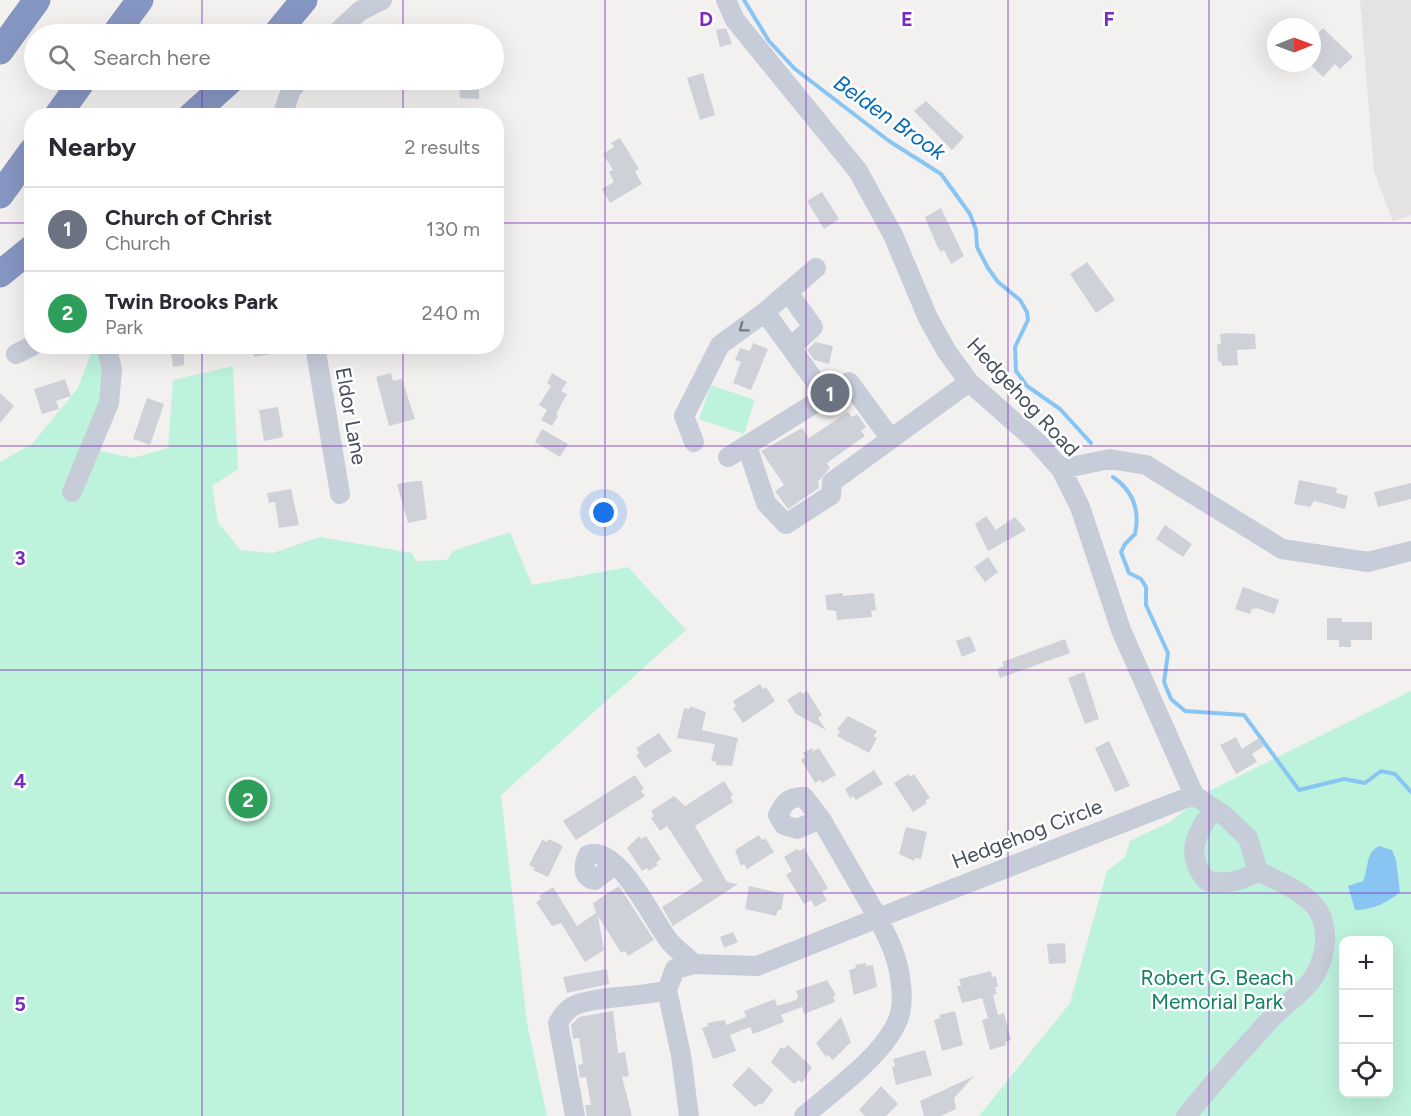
<!DOCTYPE html>
<meta charset="utf-8">
<style>
body{margin:0;font-family:Figtree,sans-serif;background:#f7f7f7;color:#2b2b33}
.controls{position:absolute;right:18px;bottom:18px;display:grid;overflow:hidden;border-radius:12px;box-shadow:0 6px 24px #0002}
.controls button{width:54px;height:54px;display:grid;place-items:center;padding:0;border:0;border-bottom:2px solid #e1e1e2;background:#fff;color:#2b2b33;font:30px sans-serif}
.compass{position:absolute;left:1267px;top:18px;width:54px;height:54px;border-radius:50%;background:#fff;box-shadow:0 6px 24px #0002;rotate:89deg}
.you{position:absolute;left:604px;top:513px;width:21px;height:21px;margin:-15px;border:4px solid #fff;border-radius:50%;background:#1a73e8;box-shadow:0 0 0 9px #1a73e833}
.badge{display:grid;place-items:center;width:39px;height:39px;border-radius:50%;background:#2563eb;color:#fff;font-size:20px;font-weight:700}
.pin{position:absolute;translate:-50% -50%;border:3px solid #fff;box-shadow:0 2px 6px #0006}
.list{margin:0;padding:0;list-style:none}
h2{display:flex;justify-content:space-between;align-items:center;height:78px;margin:0;padding:0 24px;font-size:26px}
h2 small{font-size:20px;font-weight:400;color:#7c7c81}
.list li{display:grid;grid-template-columns:39px 1fr auto;gap:18px;align-items:center;box-sizing:border-box;height:84px;padding:0 24px;border-top:2px solid #e1e1e2}
.list b{display:block;font-size:22px;white-space:nowrap}
.list p{margin:0;font-size:20px;white-space:nowrap;color:#7c7c81}
.list em{font-size:20px;font-style:normal;color:#7c7c81}
.icon{flex:none;width:33px;height:33px;fill:none;stroke:currentColor;stroke-width:2;stroke-linecap:round;stroke-linejoin:round}
.map{position:relative;flex:none;width:1411px;height:1116px;overflow:hidden}
.search{position:absolute;background:#fff;box-shadow:0 6px 24px #0002;left:24px;top:24px;width:480px;height:66px;display:flex;align-items:center;gap:15px;box-sizing:border-box;padding:0 21px;border-radius:33px;color:#7c7c81;font-size:22px}
.panel{position:absolute;background:#fff;box-shadow:0 6px 24px #0002;left:24px;top:108px;width:480px;height:246px;border-radius:24px}
.map>svg:first-child{display:block}
</style>
<div class="map">
<svg width="1411" height="1116" viewBox="0 0 1411 1116">
<rect width="100%" height="100%" fill="#f3f1f0"/>
<path fill="#e4e2e2" d="M 1360,0 L 1411,0 L 1411,215 L 1393,222 L 1374,171 Z"/>
<path fill="#bdf2dd" fill-rule="evenodd" d="M 94,347 L 121,347 L 82,447 L 133,458 L 168,448 L 173,380 L 233,366 L 238,469 L 212,486 L 218,523 L 241,550 L 273,553 L 320,537 L 412,553 L 416,561 L 447,560 L 453,551 L 510,532 L 532,585 L 628,567 L 686,630 L 501,795 L 527,1023 L 547,1116 L 0,1116 L 0,462 L 32,444 L 77,389 Z
M 711,385 L 755,400 L 744,434 L 699,419 Z
M 1411,691 L 1411,1116 L 979,1116 L 1070,1003 L 1107,871 L 1125,857 L 1130,841 L 1170,822 L 1209,791 ZM 1344,940 L 1388,940 L 1388,1094 L 1344,1094 Z"/>
<path fill="#88c5f2" d="M 1379,846 L 1392,850 L 1396,860 L 1400,892 C 1387,903 1372,910 1355,910 L 1348,886 L 1363,881 C 1369,868 1365,853 1379,846 Z"/>
<g fill="none" stroke-linecap="round" stroke-linejoin="round">
<path stroke="#88c5f2" stroke-width="4" d="M 744,0 L 769,41 L 795,69 L 889,141 L 941,174 L 970,214 L 976,230 L 977,247 L 988,268 L 998,282 L 1020,300 L 1027,312 L 1028,320 L 1015,347 L 1016,371 L 1027,386 L 1060,409 L 1091,443
M 1113,477 C 1133,491 1140,511 1135,534 L 1125,544 L 1121,552 L 1129,573 L 1141,579 L 1146,587 L 1146,605 L 1168,653 L 1164,682 L 1171,699 L 1185,711 L 1244,715 L 1299,790 L 1344,779 L 1365,783 L 1381,771 L 1395,774 L 1411,792"/>
</g>
<path fill="#cfd1d8" d="M 726,28 L 732,44 L 720,47 L 716,30 Z
M 1323,28 L 1353,57 L 1340,69 L 1335,64 L 1323,77 L 1312,66 L 1312,50 L 1318,44 L 1313,39 Z
M 703,73 L 715,115 L 700,120 L 687,78 Z
M 459,80 L 479,80 L 479,99 L 460,98 Z
M 926,101 L 964,137 L 952,150 L 914,111 Z
M 620,138 L 639,169 L 635,171 L 642,184 L 610,203 L 602,189 L 614,182 L 609,172 L 613,170 L 603,154 L 614,147 L 611,143 Z
M 822,192 L 839,219 L 824,229 L 807,201 Z
M 941,208 L 964,256 L 951,264 L 944,250 L 941,252 L 937,246 L 925,217 Z
M 1087,262 L 1115,300 L 1096,313 L 1070,274 Z
M 1230,333 L 1255,334 L 1256,349 L 1237,350 L 1238,365 L 1222,366 L 1221,361 L 1218,362 L 1217,344 L 1221,344 L 1220,334 Z
M 815,342 L 833,346 L 829,364 L 814,360 L 807,350 Z
M 753,343 L 768,349 L 751,390 L 733,383 L 741,362 L 735,360 L 740,348 L 750,351 Z
M 170,346 L 184,346 L 184,365 L 173,367 Z
M 252,346 L 284,346 L 284,352 L 254,357 Z
M 391,373 L 393,381 L 402,379 L 415,419 L 389,426 L 376,377 Z
M 552,373 L 567,382 L 561,391 L 567,394 L 556,414 L 558,416 L 552,426 L 541,420 L 547,410 L 539,405 L 551,386 L 547,383 Z
M 65,379 L 71,396 L 56,401 L 59,409 L 42,414 L 34,389 Z
M 0,393 L 14,406 L 0,423 Z
M 147,398 L 164,404 L 150,445 L 133,439 Z
M 278,407 L 283,437 L 264,441 L 259,410 Z
M 848,412 L 852,417 L 857,414 L 866,427 L 861,431 L 865,436 L 827,463 L 830,468 L 818,482 L 819,488 L 788,509 L 775,491 L 784,485 L 761,451 L 802,428 L 809,438 Z
M 542,429 L 568,444 L 560,457 L 535,442 Z
M 1299,480 L 1337,488 L 1336,493 L 1348,496 L 1345,509 L 1314,501 L 1310,507 L 1294,504 Z
M 416,481 L 422,481 L 427,519 L 408,523 L 397,484 Z
M 1411,483 L 1411,499 L 1378,507 L 1374,492 Z
M 291,489 L 299,525 L 279,528 L 275,502 L 269,503 L 267,493 Z
M 986,516 L 996,530 L 1015,517 L 1026,530 L 988,551 L 975,524 Z
M 1165,525 L 1192,544 L 1183,557 L 1156,539 Z
M 988,557 L 998,572 L 985,582 L 974,567 Z
M 1243,587 L 1279,600 L 1274,614 L 1257,608 L 1252,609 L 1250,614 L 1235,609 Z
M 843,593 L 843,596 L 874,593 L 876,610 L 871,611 L 872,617 L 837,620 L 836,611 L 827,610 L 825,595 Z
M 1327,618 L 1342,618 L 1342,622 L 1372,622 L 1372,640 L 1351,640 L 1351,647 L 1339,647 L 1339,640 L 1327,640 Z
M 970,636 L 976,651 L 962,657 L 956,641 Z
M 1065,639 L 1070,653 L 1000,678 L 997,669 L 1004,666 L 1002,662 Z
M 1084,672 L 1099,719 L 1085,724 L 1068,678 Z
M 760,684 L 763,689 L 766,687 L 775,701 L 743,723 L 733,708 L 736,706 L 733,701 Z
M 801,691 L 802,694 L 807,691 L 822,715 L 818,718 L 826,730 L 796,714 L 787,700 Z
M 690,706 L 706,712 L 702,730 L 738,738 L 732,766 L 716,765 L 716,762 L 711,761 L 715,744 L 677,738 L 684,708 L 690,709 Z
M 848,716 L 877,731 L 874,736 L 877,738 L 869,753 L 837,736 L 840,731 L 837,729 Z
M 659,733 L 672,751 L 645,768 L 636,755 L 639,753 L 636,748 Z
M 1236,737 L 1242,749 L 1259,738 L 1264,746 L 1252,754 L 1257,762 L 1236,774 L 1220,745 Z
M 1109,741 L 1130,786 L 1115,792 L 1095,748 Z
M 812,748 L 813,751 L 819,748 L 836,775 L 822,783 L 820,780 L 815,783 L 801,760 L 805,757 L 803,753 Z
M 874,770 L 883,784 L 856,800 L 853,796 L 850,798 L 845,789 Z
M 908,774 L 910,777 L 914,774 L 930,798 L 925,801 L 927,803 L 913,812 L 894,783 Z
M 635,775 L 644,789 L 641,791 L 645,796 L 576,840 L 563,821 Z
M 724,781 L 733,795 L 730,797 L 733,802 L 695,826 L 727,882 L 738,884 L 673,926 L 662,907 L 703,881 L 667,826 L 660,831 L 651,818 L 654,816 L 651,811 L 674,796 L 685,806 Z
M 906,827 L 927,832 L 921,859 L 915,858 L 914,861 L 899,854 Z
M 759,835 L 762,840 L 765,838 L 774,852 L 747,869 L 744,864 L 741,866 L 735,850 Z
M 639,836 L 641,839 L 646,836 L 661,859 L 656,863 L 658,865 L 649,871 L 647,868 L 642,871 L 627,848 Z
M 549,839 L 563,846 L 548,877 L 533,870 L 535,868 L 529,865 L 542,840 L 547,842 Z
M 804,848 L 828,888 L 822,892 L 827,900 L 815,907 L 811,900 L 804,904 L 786,875 L 792,871 L 784,857 L 797,849 L 799,851 Z
M 619,886 L 654,940 L 628,956 L 625,951 L 621,953 L 598,916 L 604,950 L 585,962 L 561,923 L 552,926 L 536,902 L 541,899 L 539,896 L 553,887 L 577,926 L 596,913 L 593,903 Z
M 749,886 L 784,894 L 781,910 L 778,910 L 776,916 L 745,909 Z
M 733,932 L 738,942 L 724,948 L 720,937 Z
M 1065,943 L 1066,963 L 1049,964 L 1047,944 Z
M 866,963 L 866,966 L 873,965 L 877,987 L 854,995 L 849,970 L 856,968 L 855,965 Z
M 607,969 L 609,984 L 567,993 L 563,977 Z
M 991,971 L 992,977 L 996,976 L 998,987 L 995,987 L 997,994 L 993,995 L 998,1015 L 1004,1013 L 1011,1040 L 1005,1042 L 1006,1045 L 990,1050 L 982,1020 L 988,1018 L 982,998 L 962,1003 L 957,986 L 961,986 L 959,979 Z
M 827,980 L 836,995 L 833,996 L 835,1002 L 804,1014 L 802,1007 L 781,1015 L 784,1022 L 753,1034 L 750,1027 L 730,1035 L 736,1051 L 713,1059 L 702,1028 L 708,1026 L 707,1023 L 725,1020 L 726,1025 L 746,1017 L 744,1011 L 775,999 L 777,1006 L 796,1000 L 798,997 L 796,991 Z
M 613,1011 L 618,1053 L 625,1052 L 629,1076 L 622,1077 L 632,1116 L 587,1116 L 585,1105 L 591,1105 L 586,1077 L 580,1078 L 578,1065 L 583,1064 L 579,1038 L 573,1039 L 571,1025 L 579,1017 Z
M 955,1011 L 963,1045 L 942,1051 L 934,1020 L 940,1018 L 939,1015 Z
M 841,1017 L 851,1042 L 833,1060 L 828,1055 L 826,1057 L 816,1043 Z
M 788,1045 L 812,1067 L 802,1083 L 799,1080 L 794,1084 L 771,1062 L 781,1047 L 784,1049 Z
M 925,1050 L 932,1075 L 896,1085 L 892,1067 L 895,1066 L 893,1059 Z
M 749,1067 L 773,1090 L 762,1105 L 760,1103 L 755,1107 L 732,1085 Z
M 974,1076 L 954,1098 L 956,1109 L 941,1116 L 924,1116 L 920,1101 Z
M 881,1086 L 898,1104 L 886,1116 L 865,1116 L 859,1110 Z"/>
<g fill="none" stroke-linecap="round" stroke-linejoin="round">
<path stroke="#c6ccd8" stroke-width="20" d="M 726,0 L 735,20 L 858,171 L 893,235 L 928,318 L 947,352 L 969,382 L 1037,442 L 1061,469 L 1080,507 L 1121,630 L 1194,795 L 1225,816 L 1248,838 L 1258,871 C 1276,880 1295,888 1310,901 C 1335,923 1326,967 1305,988 C 1294,999 1281,1008 1271,1019 C 1241,1051 1213,1083 1186,1116
M 335,34 L 360,11 L 382,0
M 282,116 L 291,90 L 299,80
M 816,268 L 765,312 L 825,395
M 788,292 L 813,327 L 791,347
M 315,346 L 340,494
M 16,354 L 32,346
M 694,442 L 684,416 L 720,345 L 765,312
M 747,446 L 766,503 L 786,524 L 831,495 L 832,482 L 969,382
M 728,457 L 849,382 L 891,439
M 1061,469 L 1110,459 L 1146,465 L 1282,549 L 1368,562 L 1411,551
M 72,492 L 109,403 L 112,369 L 106,346
M 1215,809 C 1194,833 1185,856 1207,881 C 1228,884 1240,882 1258,871
M 821,819 L 797,829 L 784,825 L 778,815 C 785,801 789,797 804,797 L 821,819 L 878,918 L 1194,795
M 614,865 L 595,880 C 582,877 583,866 588,855 C 620,845 653,922 670,942 C 677,950 687,957 694,964
M 575,1116 L 558,1023 C 563,1015 568,1007 578,1004 C 604,995 639,998 667,990
M 689,1116 L 681,1055 L 667,990 L 675,969 L 694,964 L 757,966 L 878,918 C 884,930 891,943 895,956 C 901,974 905,1003 898,1020 C 883,1056 833,1091 804,1116"/>
<path stroke="#8696c2" stroke-width="27" d="M 115,34 L 140,0
M 276,34 L 304,0
M 0,51 L 37,0
M 57,116 L 83,80
M 191,116 L 231,80
M 0,195 L 32,151
M 0,274 L 32,248"/>
</g>
<defs><path id="oneway-chevron" d="M-2-3.5L2.5 0L-2 3.5" fill="none" stroke-width="1.6" stroke-linecap="round" stroke-linejoin="round" transform="scale(1.5)"/></defs>
<use stroke="#737b89" href="#oneway-chevron" transform="translate(743 328) rotate(143)"/>
<path fill="none" stroke="#7b2cbf" stroke-width="1.5" stroke-opacity="0.55" d="M 202,0 L 202,34M 403,0 L 403,34M 605,0 L 605,1116M 806,0 L 806,1116M 1008,0 L 1008,1116M 1209,0 L 1209,1116M 202,80 L 202,116M 403,80 L 403,116M 0,223 L 32,223M 496,223 L 1411,223M 202,346 L 202,1116M 403,346 L 403,1116M 0,446 L 1411,446M 0,670 L 1411,670M 0,893 L 1411,893"/>
<g text-anchor="middle" stroke-width="5" stroke-linejoin="round" paint-order="stroke">
<g font-size="21" fill="#474f5f" stroke="#fff">
<text transform="translate(1023 397) rotate(47)" y="7">Hedgehog Road</text>
<text transform="translate(351 416) rotate(80)" y="7">Eldor Lane</text>
<text transform="translate(1027 834) rotate(-21)" y="7">Hedgehog Circle</text>
</g>
<g font-size="21" fill="#128161" stroke="#fff">
<text x="1217" y="985">Robert G. Beach<tspan x="1217" dy="24">Memorial Park</tspan></text>
</g>
<g font-size="22" font-style="italic" fill="#046ab6" stroke="#fff">
<text transform="translate(890 117) rotate(35)" y="8">Belden Brook</text>
</g>
</g>
<g font-size="20" text-anchor="middle" font-weight="bold" fill="#7b2cbf" stroke="#fff" stroke-width="5" stroke-linejoin="round" paint-order="stroke">
<text x="706" y="26">D</text>
<text x="907" y="26">E</text>
<text x="1109" y="26">F</text>
<text x="20" y="565">3</text>
<text x="20" y="788">4</text>
<text x="20" y="1011">5</text>
</g>
</svg>
<div class="controls">
<button>+</button>
<button>−</button>
<button><svg class="icon" aria-label="locate" viewBox="0 0 24 24"><circle cx="12" cy="12" r="6"/><path d="M12 2v4M12 18v4M2 12h4M18 12h4"/></svg></button>
</div>
<svg class="compass" viewBox="-18 -18 36 36"><path d="M0-13l5 13h-10z" fill="#e53935"/><path d="M0 13l5-13h-10z" fill="#7c7c81"/></svg>
<div class="you"></div>
<div class="pin badge" style="left:830px;top:393px;background:#6b7280">1</div>
<div class="pin badge" style="left:248px;top:799px;background:#2e9e5b">2</div>
<div class="search"><svg class="icon" aria-label="search" viewBox="0 0 24 24"><circle cx="10" cy="10" r="6"/><path d="M15 15l6 6"/></svg>Search here</div>
<section class="panel">
<h2>Nearby<small>2 results</small></h2>
<ul class="list">
<li><span class="badge" style="background:#6b7280">1</span><div><b>Church of Christ</b><p>Church</p></div><em>130 m</em></li>
<li><span class="badge" style="background:#2e9e5b">2</span><div><b>Twin Brooks Park</b><p>Park</p></div><em>240 m</em></li>
</ul>
</section>
</div>
